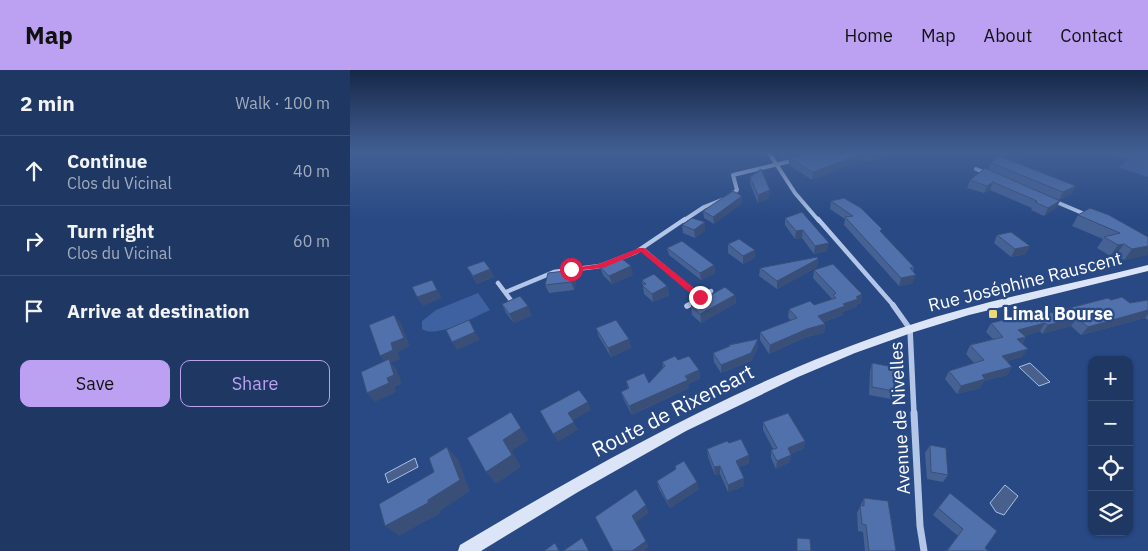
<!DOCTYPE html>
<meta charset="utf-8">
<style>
body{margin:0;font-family:"IBM Plex Sans",sans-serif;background:#263f69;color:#f1f3f6}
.controls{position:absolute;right:15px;bottom:15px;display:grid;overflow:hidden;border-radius:10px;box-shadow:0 1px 4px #0004}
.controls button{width:45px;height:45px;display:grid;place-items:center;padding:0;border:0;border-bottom:1px solid #3c5178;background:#1e3763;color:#f1f3f6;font:25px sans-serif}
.stop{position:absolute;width:15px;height:15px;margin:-11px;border:4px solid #e11d48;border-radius:50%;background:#fff}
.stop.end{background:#e11d48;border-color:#fff;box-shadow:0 1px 5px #0008}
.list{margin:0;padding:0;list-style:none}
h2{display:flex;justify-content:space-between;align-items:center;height:65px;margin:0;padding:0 20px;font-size:21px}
h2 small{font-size:16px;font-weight:400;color:#a1acbe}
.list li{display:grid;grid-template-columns:32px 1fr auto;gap:15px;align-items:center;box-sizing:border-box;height:70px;padding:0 20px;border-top:1px solid #3c5178}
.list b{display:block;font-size:19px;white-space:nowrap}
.list p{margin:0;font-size:16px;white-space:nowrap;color:#a1acbe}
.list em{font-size:16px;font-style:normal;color:#a1acbe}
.actions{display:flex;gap:10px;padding:15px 20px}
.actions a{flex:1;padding:11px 0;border:1px solid #bca0f2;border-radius:10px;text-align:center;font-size:18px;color:#bca0f2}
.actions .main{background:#bca0f2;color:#111}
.icon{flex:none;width:28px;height:28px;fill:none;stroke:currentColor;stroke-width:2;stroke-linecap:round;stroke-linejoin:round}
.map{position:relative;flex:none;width:798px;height:481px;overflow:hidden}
header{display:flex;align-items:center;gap:30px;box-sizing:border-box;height:70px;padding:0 25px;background:#bca0f2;color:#111}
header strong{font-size:24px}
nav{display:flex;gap:28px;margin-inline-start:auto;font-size:18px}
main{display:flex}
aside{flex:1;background:#1e3763}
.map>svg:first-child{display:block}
</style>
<header>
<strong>Map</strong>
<nav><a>Home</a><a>Map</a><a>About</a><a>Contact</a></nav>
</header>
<main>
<aside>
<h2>2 min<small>Walk · 100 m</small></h2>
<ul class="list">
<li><svg class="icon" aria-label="ahead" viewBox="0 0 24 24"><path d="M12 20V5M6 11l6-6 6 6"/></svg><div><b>Continue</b><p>Clos du Vicinal</p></div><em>40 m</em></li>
<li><svg class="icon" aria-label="right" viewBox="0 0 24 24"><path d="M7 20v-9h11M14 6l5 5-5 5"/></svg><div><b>Turn right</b><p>Clos du Vicinal</p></div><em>60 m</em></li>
<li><svg class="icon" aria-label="arrive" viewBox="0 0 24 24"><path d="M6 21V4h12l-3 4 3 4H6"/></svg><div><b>Arrive at destination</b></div></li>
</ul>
<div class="actions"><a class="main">Save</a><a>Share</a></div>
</aside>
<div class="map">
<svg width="798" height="481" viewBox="0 0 798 481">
<rect width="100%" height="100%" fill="#284984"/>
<path fill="#3d61a1" d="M 760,83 L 798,83 L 798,107 L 768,97 L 780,89 Z
M 128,223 L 140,240 C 124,247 87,269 72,259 L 72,251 L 86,240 Z"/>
<path fill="#4a608c" stroke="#a7c0e7" d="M 680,293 L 700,312 L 689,316 L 669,297 Z
M 65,388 L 68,397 L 38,413 L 35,404 Z
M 655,415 L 668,426 L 654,445 L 646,442 L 640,433 Z"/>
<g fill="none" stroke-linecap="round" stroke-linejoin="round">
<path stroke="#b3c6e7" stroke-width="4" d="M 419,83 L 445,123 L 469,151
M 626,99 L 636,103
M 381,125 L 387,120 L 383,105 L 445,90
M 704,131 L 737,145
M 333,151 L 354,137 L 374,129"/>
<path stroke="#b3c6e7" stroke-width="4.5" d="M 468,149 L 544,236
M 292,179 L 350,227
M 148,213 L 163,233
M 156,222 L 204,202 L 250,196 L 286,182 L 335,149
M 337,236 L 361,221"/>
<path stroke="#b3c6e7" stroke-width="5.5" d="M 543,235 L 560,259 L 564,344
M 337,236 L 339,235"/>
<path stroke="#b3c6e7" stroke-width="7" d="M 564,343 L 570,456 L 574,481"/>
<path fill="#dce5f7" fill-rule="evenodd" d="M 798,195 L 798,201 L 619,245 L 564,262 L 505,283 L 448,307 L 336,361 L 228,422 L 131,481 L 108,481 L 110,475 C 253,390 398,308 557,256 C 635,230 718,215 798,195 Z"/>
</g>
<path fill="#466194" d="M 428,83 L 538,83 L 519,92 L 512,89 L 462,110 L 439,95 L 439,88 L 460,83 L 433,89 Z
M 641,93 L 722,123 L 709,130 L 655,107 L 710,131 L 706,138 L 694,146 L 681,140 L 682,138 L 640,120 L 634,123 L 617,118 L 620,110 L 638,100 Z
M 400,107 L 419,128 L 408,133 L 400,114 Z
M 392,126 L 392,133 L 364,154 L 354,148 L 353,141 Z
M 481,131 L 531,162 L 564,197 L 563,202 L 563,213 L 549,216 L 494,155 L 495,149 L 480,139 Z
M 452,142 L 477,181 L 464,184 L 452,168 L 445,169 L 435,155 L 435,148 Z
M 728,145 L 798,167 L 798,183 L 797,185 L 774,190 L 766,185 L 760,186 L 747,178 L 753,169 L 722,156 Z
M 332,155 L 355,160 L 345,168 L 333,163 Z
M 647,165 L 676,184 L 661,187 L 644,173 Z
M 378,174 L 405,188 L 393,194 L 378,183 Z
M 317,178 L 364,195 L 365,203 L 351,210 L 319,185 Z
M 468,189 L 467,197 L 427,219 L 409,206 L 410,198 Z
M 117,197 L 140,199 L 144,207 L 127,214 Z
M 250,197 L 283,205 L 262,214 L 253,205 Z
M 223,200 L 226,209 L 224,220 L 199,223 L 195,215 Z
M 464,200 L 512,224 L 511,233 L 507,234 L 506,237 L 493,242 L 493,245 L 473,252 L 475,254 L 474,263 L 456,267 L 419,284 L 410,270 L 410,262 L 441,251 L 438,247 L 439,239 L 464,235 L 482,229 L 463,208 Z
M 292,210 L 317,216 L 319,225 L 303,232 L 294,224 Z
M 385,225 L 386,233 L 351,253 L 342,245 L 341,236 Z
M 761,230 L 780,233 L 798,230 L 798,250 L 795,248 L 731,265 L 721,256 L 692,264 L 690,261 L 674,266 L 676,267 L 672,274 L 672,287 L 657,291 L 662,297 L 657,305 L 634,311 L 630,318 L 607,324 L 595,309 L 599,301 L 624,293 L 616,284 L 620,275 L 643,269 L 636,262 L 641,253 L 700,243 Z
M 152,234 L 182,245 L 164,253 L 156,243 Z
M 246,258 L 279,269 L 281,278 L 261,287 L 249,267 Z
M 408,269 L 408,277 L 401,291 L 371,303 L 364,292 L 363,283 L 379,277 L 379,275 Z
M 328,290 L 349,300 L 350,309 L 338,314 L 339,318 L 282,345 L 274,330 L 271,322 L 278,319 L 276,311 L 299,313 L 313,297 L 312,292 Z
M 522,293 L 544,321 L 541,329 L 519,325 L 520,301 Z
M 413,352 L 455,371 L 453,379 L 441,384 L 440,392 L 426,399 L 421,388 L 421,380 L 423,379 L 413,360 Z
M 379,373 L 399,393 L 389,397 L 394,408 L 394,416 L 378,422 L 370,404 L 365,405 L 358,387 L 357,379 Z
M 580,375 L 598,405 L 593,412 L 577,409 L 575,383 Z
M 325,396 L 349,419 L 320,438 L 309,419 L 307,411 L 326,399 Z
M 514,428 L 546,481 L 515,481 L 513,462 L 508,461 L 507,443 Z
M 588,438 L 635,478 L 638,481 L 596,481 L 608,466 L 583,445 Z"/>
<path fill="#394f78" d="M 434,83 L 462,83 L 433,89 Z
M 514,83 L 512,89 L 462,110 L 463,102 Z
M 525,83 L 538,83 L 519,92 L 520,85 Z
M 643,112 L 640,120 L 634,123 L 637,116 Z
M 726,116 L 722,123 L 709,130 L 713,122 Z
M 420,120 L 419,128 L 408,133 L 408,125 Z
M 392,126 L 392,133 L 364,154 L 363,147 Z
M 710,131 L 706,138 L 694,146 L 698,138 Z
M 355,152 L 355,160 L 345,168 L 344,160 Z
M 453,160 L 452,168 L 445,169 L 446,161 Z
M 479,173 L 477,181 L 464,184 L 465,176 Z
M 774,174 L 766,185 L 760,186 L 768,175 Z
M 680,176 L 676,184 L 661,187 L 665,179 Z
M 798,176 L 798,183 L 797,185 L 774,190 L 782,179 Z
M 405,180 L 405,188 L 393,194 L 393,186 Z
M 468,189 L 467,197 L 427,219 L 427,211 Z
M 364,195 L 365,203 L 351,210 L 350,203 Z
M 281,196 L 283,205 L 262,214 L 259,206 Z
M 140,199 L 144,207 L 127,214 L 123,206 Z
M 223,200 L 226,209 L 224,220 L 221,212 Z
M 566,205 L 563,213 L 549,216 L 551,208 Z
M 82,210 L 92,228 L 73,236 L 67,227 Z
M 317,216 L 319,225 L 303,232 L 302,224 Z
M 512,224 L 511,233 L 507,234 L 506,237 L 493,242 L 493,245 L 466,254 L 468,246 L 493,234 L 506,227 Z
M 385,225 L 386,233 L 351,253 L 350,244 Z
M 178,236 L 182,245 L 164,253 L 159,244 Z
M 798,240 L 798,244 L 795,248 L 731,265 L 738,257 Z
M 44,245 L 51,253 L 60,276 L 48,282 L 50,289 L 41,293 L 46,298 L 52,314 L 45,317 L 46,322 L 25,332 L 17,323 L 37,308 L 37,295 L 30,286 L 41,273 Z
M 727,248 L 721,256 L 692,264 L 698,255 Z
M 119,250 L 130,270 L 107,280 L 102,272 Z
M 695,253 L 690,261 L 663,269 L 668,260 Z
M 475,254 L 474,263 L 456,267 L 419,284 L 420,275 L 457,259 Z
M 676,267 L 670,276 L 667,269 Z
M 279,269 L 281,278 L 261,287 L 258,278 Z
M 408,269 L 408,277 L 401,291 L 371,303 L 371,295 Z
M 678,279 L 672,287 L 647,294 L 652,286 Z
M 662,297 L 657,305 L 634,311 L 630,318 L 607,324 L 611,316 L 632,305 Z
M 349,300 L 350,309 L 338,314 L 339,318 L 282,345 L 279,336 Z
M 238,332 L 241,340 L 222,351 L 218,343 Z
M 161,342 L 179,370 L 162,381 L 171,397 L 146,414 L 136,402 L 153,370 Z
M 224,352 L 228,360 L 208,372 L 203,364 Z
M 455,371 L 453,379 L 437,386 L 438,378 Z
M 97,377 L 108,389 L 120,421 L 90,441 L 91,443 L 49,466 L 35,456 L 78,430 Z
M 399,385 L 399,393 L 386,398 L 386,391 Z
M 441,385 L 440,392 L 426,399 L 427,391 Z
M 370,396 L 370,404 L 365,405 L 364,397 Z
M 394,408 L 394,416 L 378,422 L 378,415 Z
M 347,412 L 349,419 L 320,438 L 317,431 Z
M 296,435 L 299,443 L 285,453 L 282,446 Z
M 296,471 L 299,477 L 294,481 L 282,481 Z"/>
<path fill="#5171ac" stroke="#394f78" d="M 462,83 L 513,83 L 463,102 L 439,88 Z
M 514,83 L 525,83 L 520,85 Z
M 649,86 L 726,116 L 713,122 L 641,93 Z
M 635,98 L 710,131 L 698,138 L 685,132 L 687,131 L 643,112 L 637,116 L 620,110 Z
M 411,99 L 420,120 L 408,125 L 400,107 Z
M 383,121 L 392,126 L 363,147 L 353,141 Z
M 494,128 L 511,138 L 532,159 L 530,161 L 564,197 L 560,198 L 566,205 L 551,208 L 495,147 L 503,146 L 481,131 Z
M 740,138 L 759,145 L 798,167 L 798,176 L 782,179 L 774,174 L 768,175 L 754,167 L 770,163 L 728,145 Z
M 452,142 L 479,173 L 465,176 L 453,160 L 446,161 L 435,148 Z
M 342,148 L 355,152 L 344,160 L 332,155 Z
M 661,162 L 680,176 L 665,179 L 647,165 Z
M 389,169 L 405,180 L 393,186 L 378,174 Z
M 332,171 L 364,195 L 350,203 L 317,178 Z
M 467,187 L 468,189 L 427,211 L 410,198 Z
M 271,188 L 281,196 L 259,206 L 250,197 Z
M 134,191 L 140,199 L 123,206 L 117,197 Z
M 483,194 L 512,224 L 506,227 L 508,229 L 493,234 L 495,236 L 468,246 L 475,254 L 457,259 L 420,275 L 410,262 L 447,248 L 439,239 L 460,231 L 464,235 L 486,228 L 483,225 L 486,223 L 464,200 Z
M 223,200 L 221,212 L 195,215 L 198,203 Z
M 304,204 L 317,216 L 302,224 L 292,215 L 296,214 L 292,210 Z
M 82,210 L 87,220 L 67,227 L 62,217 Z
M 375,217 L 385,225 L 350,244 L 341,236 Z
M 170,226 L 178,236 L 159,244 L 152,234 Z
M 772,227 L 780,233 L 798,230 L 798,240 L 738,257 L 727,248 L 698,255 L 695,253 L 668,260 L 676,267 L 667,269 L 678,279 L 652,286 L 662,297 L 632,305 L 635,309 L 611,316 L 599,301 L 634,290 L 620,275 L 653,267 L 641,253 L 696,240 L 700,243 L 758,228 L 761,230 Z
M 44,245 L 54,268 L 41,273 L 43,280 L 30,286 L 19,255 Z
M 119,250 L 125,262 L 102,272 L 96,260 Z
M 266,250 L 279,269 L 258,278 L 246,258 Z
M 408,269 L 401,283 L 371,295 L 363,283 L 380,276 L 379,275 Z
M 325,286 L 328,290 L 339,286 L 349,300 L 335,306 L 338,310 L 279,336 L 271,322 L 279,318 L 276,311 L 294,303 L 299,313 L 315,296 L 312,292 Z
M 39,289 L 44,305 L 37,308 L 39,313 L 17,323 L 11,302 Z
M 522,293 L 544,297 L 544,321 L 522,317 Z
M 229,320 L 238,332 L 218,343 L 224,352 L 203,364 L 190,341 Z
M 161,342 L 171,358 L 153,370 L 162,385 L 136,402 L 117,368 Z
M 438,343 L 455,371 L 438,378 L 441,385 L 427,391 L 421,380 L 427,378 L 413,352 Z
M 391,369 L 399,385 L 386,391 L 394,408 L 378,415 L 370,396 L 364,397 L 357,379 L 377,371 L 379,373 Z
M 580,375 L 596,378 L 598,405 L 581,402 Z
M 97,377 L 110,410 L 78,430 L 78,433 L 35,456 L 29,434 L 84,402 L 79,388 Z
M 334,391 L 347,412 L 317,431 L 307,411 L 326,399 L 325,396 Z
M 286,419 L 296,435 L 282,446 L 296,471 L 282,481 L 263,481 L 245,447 Z
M 600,423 L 647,461 L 635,478 L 638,481 L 597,481 L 613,459 L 588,438 Z
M 514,428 L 538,431 L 546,481 L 519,481 L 516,455 L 512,454 L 510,435 L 514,436 Z
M 232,468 L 239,481 L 213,481 Z
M 447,468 L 460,469 L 461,481 L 447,481 Z
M 205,473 L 209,481 L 194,481 Z"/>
<linearGradient id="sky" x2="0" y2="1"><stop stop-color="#162849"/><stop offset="0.55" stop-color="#425f94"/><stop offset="1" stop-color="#425f94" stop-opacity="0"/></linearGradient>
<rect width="798" height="150" fill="url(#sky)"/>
<path fill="#e11d48" d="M 289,178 L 294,178 L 353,225 L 353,229 L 347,229 L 291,182 L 253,198 L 221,201 L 218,199 L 249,194 Z"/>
<rect fill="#efd779" stroke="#284984" stroke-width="2" x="638" y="239" width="10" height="10" rx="2.5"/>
<g text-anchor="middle" stroke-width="4.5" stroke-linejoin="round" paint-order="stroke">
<g font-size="18" fill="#fff" stroke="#284984">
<text transform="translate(675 212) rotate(-14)" y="6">Rue Joséphine Rauscent</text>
<text transform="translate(550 348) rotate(-93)" y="6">Avenue de Nivelles</text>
</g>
<g font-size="18" font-weight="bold" fill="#fff" stroke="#284984" text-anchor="start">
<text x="653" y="250">Limal Bourse</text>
</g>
<g font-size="21" fill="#fff" stroke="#284984">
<text transform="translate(323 341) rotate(-27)" y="7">Route de Rixensart</text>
</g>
</g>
</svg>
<div class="controls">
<button>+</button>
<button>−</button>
<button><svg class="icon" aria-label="locate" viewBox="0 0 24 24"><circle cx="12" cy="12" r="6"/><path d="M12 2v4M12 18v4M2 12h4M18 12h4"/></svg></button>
<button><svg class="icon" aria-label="layers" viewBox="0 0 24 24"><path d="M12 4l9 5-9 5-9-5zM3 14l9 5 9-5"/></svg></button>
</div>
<div class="stop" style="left:221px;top:199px"></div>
<div class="stop end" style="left:350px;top:227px"></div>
</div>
</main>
